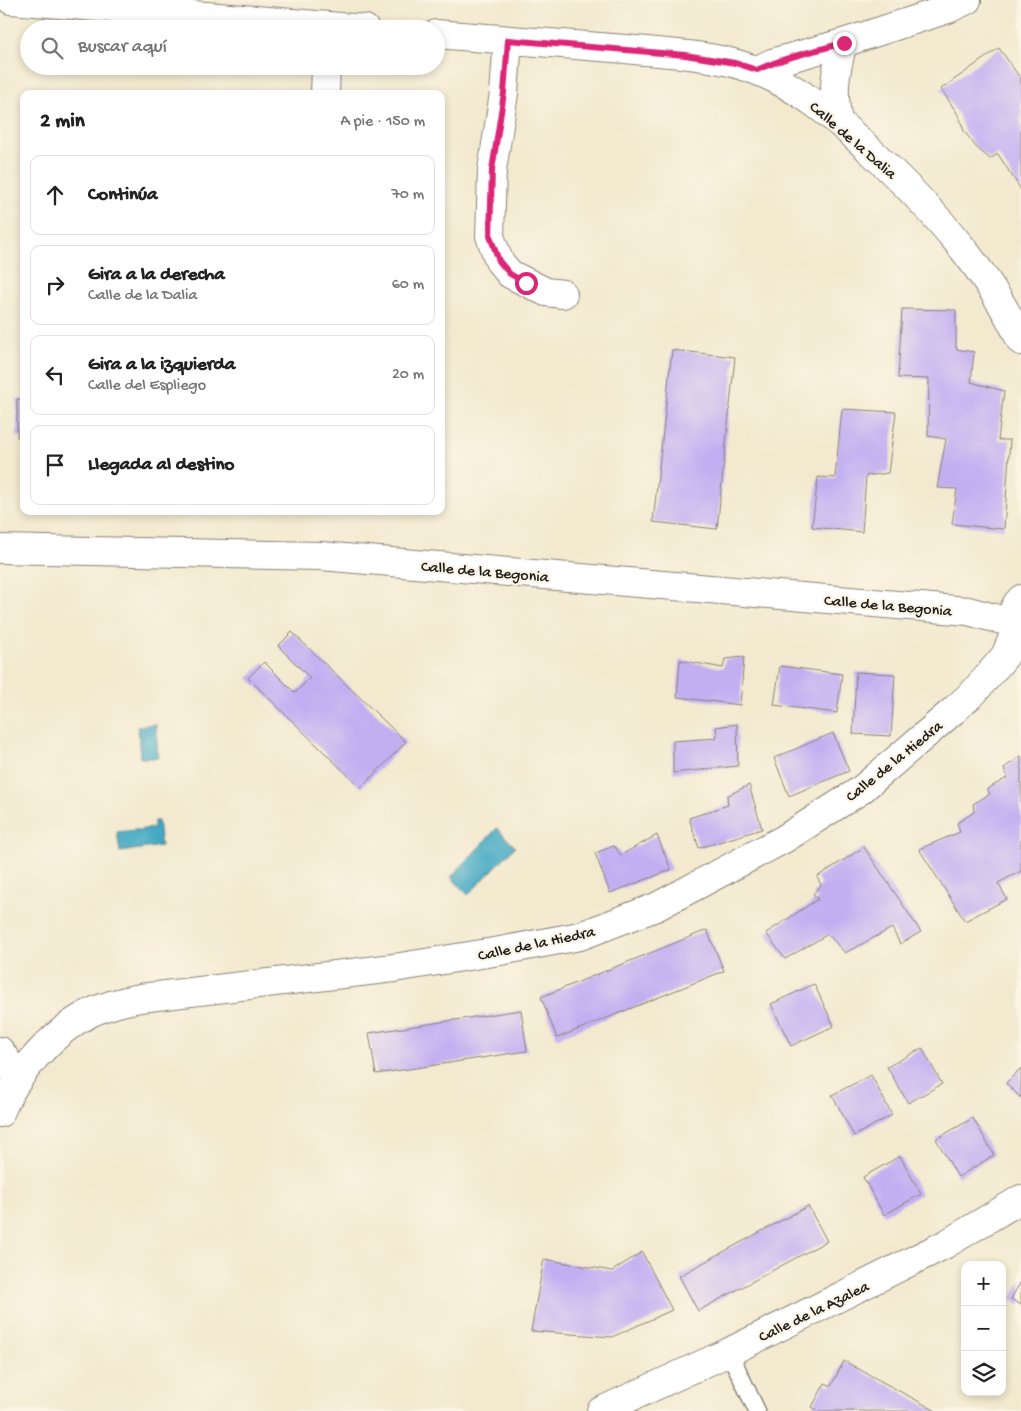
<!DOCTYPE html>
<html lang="es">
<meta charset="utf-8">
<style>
body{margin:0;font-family:"Gochi Hand",sans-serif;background:#f2f2f2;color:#222}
.controls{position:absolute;right:15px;bottom:15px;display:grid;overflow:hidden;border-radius:10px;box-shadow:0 2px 8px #0003}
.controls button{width:45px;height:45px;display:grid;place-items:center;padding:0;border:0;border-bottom:1px solid #e0e0e0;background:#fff;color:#222;font:25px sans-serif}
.stop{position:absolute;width:15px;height:15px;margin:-11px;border:4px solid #db2777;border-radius:50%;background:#fff}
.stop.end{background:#db2777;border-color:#fff;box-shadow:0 1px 5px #0008}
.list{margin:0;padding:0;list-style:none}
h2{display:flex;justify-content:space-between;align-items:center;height:65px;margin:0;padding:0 20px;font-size:21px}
h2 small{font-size:16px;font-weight:400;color:#767676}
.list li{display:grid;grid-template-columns:32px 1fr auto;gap:15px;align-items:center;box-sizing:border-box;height:80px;margin:0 10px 10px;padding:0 10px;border:1px solid #e0e0e0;border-radius:10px}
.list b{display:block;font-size:19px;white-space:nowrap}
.list p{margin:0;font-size:16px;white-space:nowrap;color:#767676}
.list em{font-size:16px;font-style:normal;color:#767676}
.icon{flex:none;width:28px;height:28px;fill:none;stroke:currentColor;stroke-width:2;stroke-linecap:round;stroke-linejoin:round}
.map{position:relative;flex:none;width:1021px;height:1411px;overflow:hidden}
.search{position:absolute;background:#fff;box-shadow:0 2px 8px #0003;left:20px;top:20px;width:425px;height:55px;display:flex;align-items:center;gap:12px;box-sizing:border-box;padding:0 18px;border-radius:28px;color:#767676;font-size:19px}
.panel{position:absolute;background:#fff;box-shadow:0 2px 8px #0003;left:20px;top:90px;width:425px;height:425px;border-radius:10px}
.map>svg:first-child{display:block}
</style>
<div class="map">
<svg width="1021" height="1411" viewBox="0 0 1021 1411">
<rect width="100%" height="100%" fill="#fcf5e5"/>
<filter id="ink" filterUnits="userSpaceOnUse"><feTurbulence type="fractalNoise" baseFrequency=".02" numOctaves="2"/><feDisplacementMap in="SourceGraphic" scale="10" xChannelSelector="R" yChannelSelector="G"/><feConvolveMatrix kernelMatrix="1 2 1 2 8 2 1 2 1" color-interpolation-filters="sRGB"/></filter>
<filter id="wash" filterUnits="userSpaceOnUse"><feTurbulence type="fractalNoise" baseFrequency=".0096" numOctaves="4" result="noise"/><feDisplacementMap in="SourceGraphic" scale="20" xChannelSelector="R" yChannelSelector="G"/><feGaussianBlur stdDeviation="1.12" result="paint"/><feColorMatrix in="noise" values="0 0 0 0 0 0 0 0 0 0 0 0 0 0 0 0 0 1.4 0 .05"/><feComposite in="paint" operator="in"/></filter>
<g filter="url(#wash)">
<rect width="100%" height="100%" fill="#f3e9cf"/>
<path fill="#43a8c3" stroke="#306270" d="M 156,724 L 158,758 L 140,758 L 138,726 Z
M 154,821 L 158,821 L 161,846 L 120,852 L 117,832 L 154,828 Z
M 497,828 L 515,847 L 468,895 L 451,877 Z"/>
<g id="blocks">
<path fill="#c2aff2" d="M 999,48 L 1021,79 L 1021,190 L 998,154 L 990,159 L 976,147 L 964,131 L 959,116 L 941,89 Z
M 902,309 L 956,310 L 956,349 L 974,352 L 971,382 L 1004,391 L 998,440 L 1010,440 L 1004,529 L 952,524 L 957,489 L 937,488 L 946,439 L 928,436 L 929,379 L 898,378 Z
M 672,350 L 735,357 L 717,529 L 653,522 Z
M 17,399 L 24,399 L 24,437 L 17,437 Z
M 842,409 L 896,412 L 888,473 L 866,476 L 862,532 L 812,527 L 818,477 L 835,478 Z
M 292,632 L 406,742 L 361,788 L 248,678 L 264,662 L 295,693 L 310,678 L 278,646 Z
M 744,657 L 740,705 L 677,697 L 680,660 L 723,668 L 725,659 Z
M 780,666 L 842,674 L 837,713 L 774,705 Z
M 856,672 L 895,674 L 891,736 L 853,734 Z
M 737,724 L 738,766 L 673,773 L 673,741 L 717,738 L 716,727 Z
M 833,733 L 849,771 L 789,796 L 774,758 Z
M 1021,756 L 1021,871 L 998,883 L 1007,899 L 965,921 L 919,849 L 960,832 L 957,823 L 974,812 L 973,804 L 990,794 L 987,789 L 1007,778 L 1004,768 Z
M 749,785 L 762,829 L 699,848 L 689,818 L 728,805 L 727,796 Z
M 657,835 L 671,870 L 610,893 L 595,853 L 614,846 L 621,855 Z
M 864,847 L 921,932 L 900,944 L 892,928 L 845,953 L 828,934 L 785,959 L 766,933 L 818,899 L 813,894 L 821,885 L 817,877 Z
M 707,930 L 724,971 L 557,1038 L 541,997 Z
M 814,984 L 834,1026 L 791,1046 L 771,1004 Z
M 521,1010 L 527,1051 L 376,1074 L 369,1033 Z
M 922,1048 L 942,1084 L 908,1103 L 887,1067 Z
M 1021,1068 L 1021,1098 L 1006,1083 Z
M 871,1075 L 892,1115 L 854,1136 L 832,1095 Z
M 973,1118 L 994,1155 L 958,1177 L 936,1139 Z
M 900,1156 L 921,1194 L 884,1215 L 863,1177 Z
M 808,1206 L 827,1241 L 698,1311 L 679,1276 Z
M 642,1252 L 672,1310 L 612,1337 L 531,1331 L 544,1259 L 612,1271 Z
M 1021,1281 L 1021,1305 L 1011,1299 Z
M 844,1361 L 936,1411 L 819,1411 L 812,1407 L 825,1383 L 831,1386 Z"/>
</g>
</g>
<g filter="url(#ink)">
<use href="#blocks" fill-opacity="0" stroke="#888276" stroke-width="1"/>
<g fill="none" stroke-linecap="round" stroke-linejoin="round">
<defs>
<path id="lane" d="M 729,1352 L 757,1411"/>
<path id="street" d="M 11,0 L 365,29
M 436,34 C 499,39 562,44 625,49 C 662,53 701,54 737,64 C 793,80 836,118 877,157 C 933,210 988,270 1021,341
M 508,40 L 504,93 L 492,170 L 490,236 L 499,261 L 510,274 L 546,292 L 563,294
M 757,70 L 772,63 L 843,43 L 948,9 L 967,0
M 325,94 L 326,66
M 838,121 C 832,90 835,73 843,43
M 0,549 L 321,556 L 968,611 L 1013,623
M 1021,599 C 1010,610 1009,624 1021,635
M 0,1051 L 12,1068 L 18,1080
M 0,1113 C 16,1073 53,1031 92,1012 C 108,1005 123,1001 140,998 L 394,968 L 500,951 L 580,936 L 656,907 L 784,839 L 861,790 L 953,711 L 974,692 L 1005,656 L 1016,630
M 601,1411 L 729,1352 L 946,1244 L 1021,1199"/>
</defs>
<use href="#lane" stroke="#888276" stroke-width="19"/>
<use href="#street" stroke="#888276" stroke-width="30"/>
<use href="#lane" stroke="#fff" stroke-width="16"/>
<use href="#street" stroke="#fff" stroke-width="28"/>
</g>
</g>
<g fill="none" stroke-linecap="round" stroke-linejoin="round" filter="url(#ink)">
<path stroke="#db2777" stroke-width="6" d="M 526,283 L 510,274 L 499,261 L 490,236 L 492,170 L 504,93 L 508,40 L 685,55 L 735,63 L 757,70 C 785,57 814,51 844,43"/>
</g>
<g text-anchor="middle" stroke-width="4.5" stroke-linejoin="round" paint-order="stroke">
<g font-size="16" fill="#1c1c1c" stroke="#fcf5e5">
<text transform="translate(854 139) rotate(41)" y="6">Calle de la Dalia</text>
<text transform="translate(485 570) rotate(5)" y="6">Calle de la Begonia</text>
<text transform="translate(888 604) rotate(5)" y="6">Calle de la Begonia</text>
<text transform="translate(893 760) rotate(-39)" y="6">Calle de la Hiedra</text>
<text transform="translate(536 942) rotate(-12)" y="6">Calle de la Hiedra</text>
<text transform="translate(813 1310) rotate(-26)" y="6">Calle de la Azalea</text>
</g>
</g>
</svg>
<div class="controls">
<button>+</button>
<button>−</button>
<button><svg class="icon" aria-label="layers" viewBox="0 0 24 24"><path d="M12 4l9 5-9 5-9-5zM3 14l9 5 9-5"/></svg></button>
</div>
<div class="stop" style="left:526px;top:283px"></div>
<div class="stop end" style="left:844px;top:43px"></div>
<div class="search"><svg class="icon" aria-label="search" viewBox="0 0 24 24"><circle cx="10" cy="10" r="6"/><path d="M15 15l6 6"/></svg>Buscar aquí</div>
<section class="panel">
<h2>2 min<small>A pie · 150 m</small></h2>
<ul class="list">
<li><svg class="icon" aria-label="ahead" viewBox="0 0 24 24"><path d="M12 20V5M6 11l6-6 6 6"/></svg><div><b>Continúa</b></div><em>70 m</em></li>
<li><svg class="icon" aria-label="right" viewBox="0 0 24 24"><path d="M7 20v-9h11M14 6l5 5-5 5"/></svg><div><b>Gira a la derecha</b><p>Calle de la Dalia</p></div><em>60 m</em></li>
<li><svg class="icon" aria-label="left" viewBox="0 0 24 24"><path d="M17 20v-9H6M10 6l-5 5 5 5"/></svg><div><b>Gira a la izquierda</b><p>Calle del Espliego</p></div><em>20 m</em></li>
<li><svg class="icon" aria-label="arrive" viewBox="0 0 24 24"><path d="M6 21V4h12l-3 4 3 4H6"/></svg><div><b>Llegada al destino</b></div></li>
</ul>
</section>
</div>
